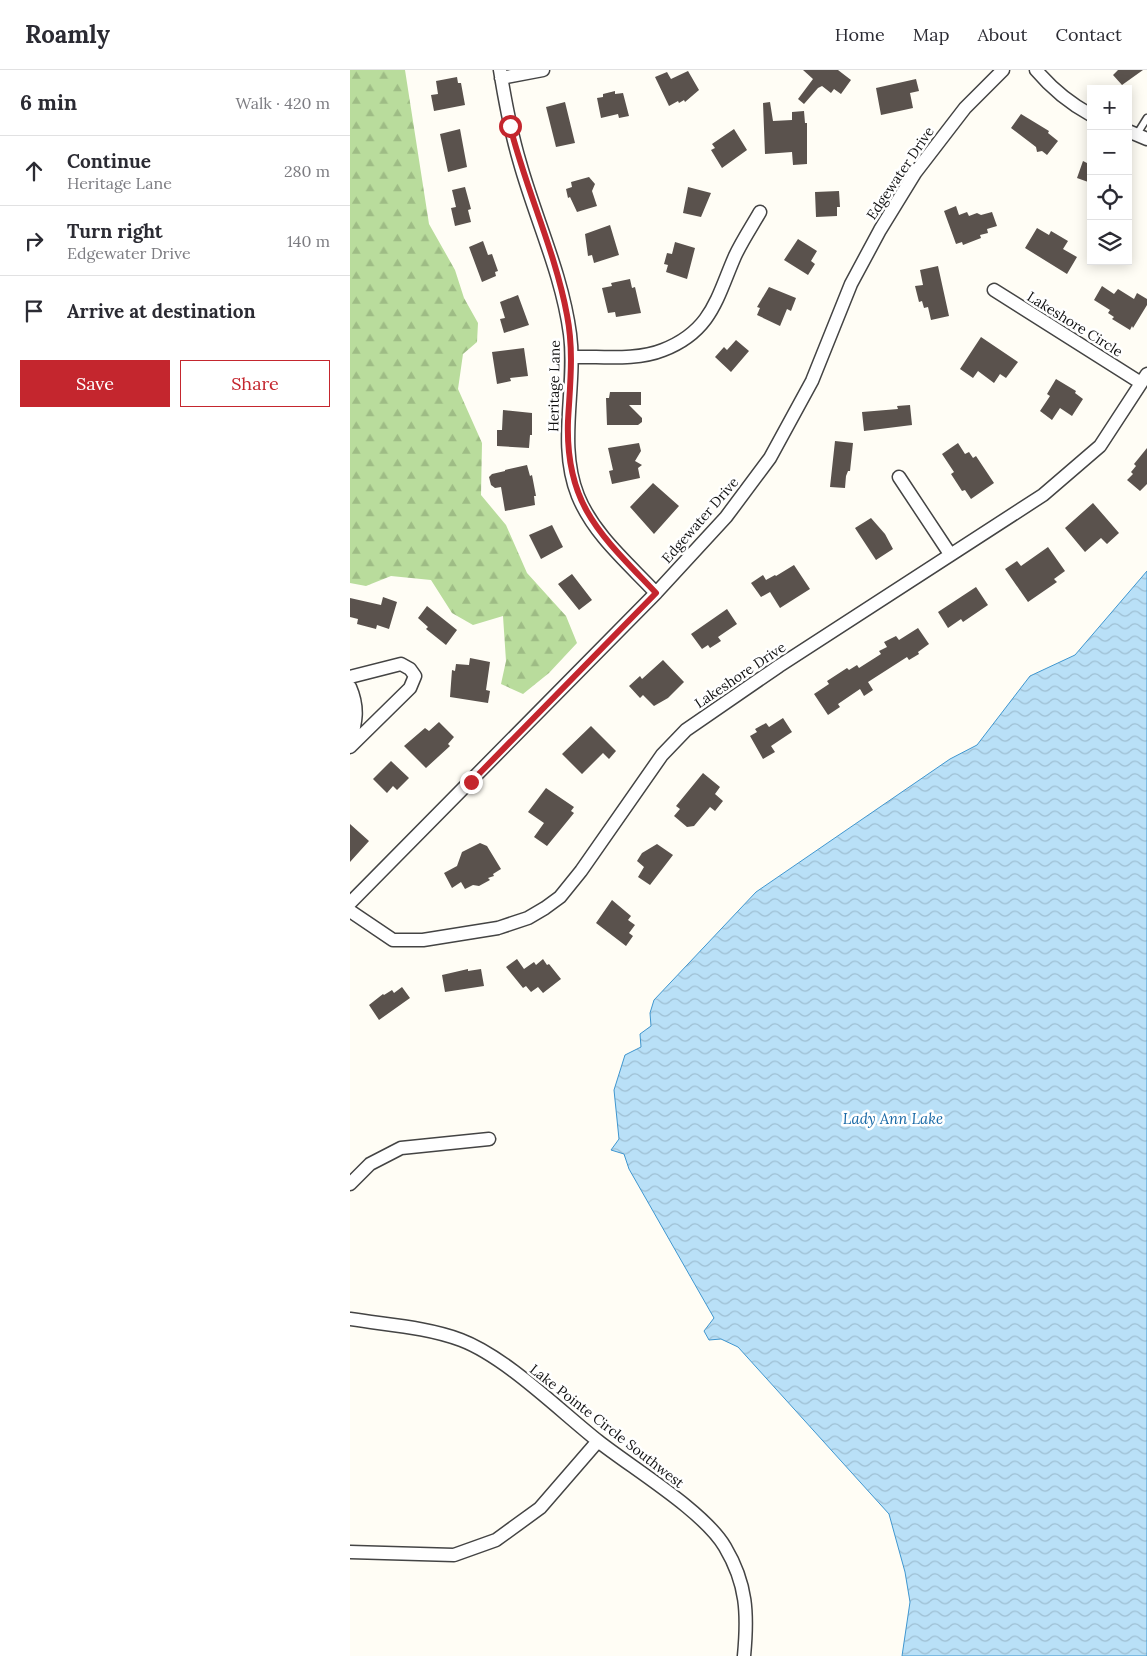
<!DOCTYPE html>
<meta charset="utf-8">
<style>
body{margin:0;font-family:Lora,serif;background:#f7f7f7;color:#2b2b33}
.controls{position:absolute;right:15px;top:15px;display:grid;overflow:hidden;border-radius:0px;box-shadow:0 2px 12px #0003}
.controls button{width:45px;height:45px;display:grid;place-items:center;padding:0;border:0;border-bottom:1px solid #e1e1e2;background:#fff;color:#2b2b33;font:25px sans-serif}
.stop{position:absolute;width:15px;height:15px;margin:-11px;border:4px solid #c4262e;border-radius:50%;background:#fff}
.stop.end{background:#c4262e;border-color:#fff;box-shadow:0 1px 5px #0008}
.list{margin:0;padding:0;list-style:none}
h2{display:flex;justify-content:space-between;align-items:center;height:65px;margin:0;padding:0 20px;font-size:21px}
h2 small{font-size:16px;font-weight:400;color:#7c7c81}
.list li{display:grid;grid-template-columns:32px 1fr auto;gap:15px;align-items:center;box-sizing:border-box;height:70px;padding:0 20px;border-top:1px solid #e1e1e2}
.list b{display:block;font-size:19px;white-space:nowrap}
.list p{margin:0;font-size:16px;white-space:nowrap;color:#7c7c81}
.list em{font-size:16px;font-style:normal;color:#7c7c81}
.actions{display:flex;gap:10px;padding:15px 20px}
.actions a{flex:1;padding:11px 0;border:1px solid #c4262e;border-radius:0px;text-align:center;font-size:18px;color:#c4262e}
.actions .main{background:#c4262e;color:#fff}
.icon{flex:none;width:28px;height:28px;fill:none;stroke:currentColor;stroke-width:2;stroke-linecap:round;stroke-linejoin:round}
.map{position:relative;flex:none;width:797px;height:1586px;overflow:hidden}
header{display:flex;align-items:center;gap:30px;box-sizing:border-box;height:70px;padding:0 25px;background:#fff;border-bottom:1px solid #e1e1e2}
header strong{font-size:24px}
nav{display:flex;gap:28px;margin-inline-start:auto;font-size:18px}
main{display:flex}
aside{flex:1;background:#fff}
.map>svg:first-child{display:block}
</style>
<header>
<strong>Roamly</strong>
<nav><a>Home</a><a>Map</a><a>About</a><a>Contact</a></nav>
</header>
<main>
<aside>
<h2>6 min<small>Walk · 420 m</small></h2>
<ul class="list">
<li><svg class="icon" aria-label="ahead" viewBox="0 0 24 24"><path d="M12 20V5M6 11l6-6 6 6"/></svg><div><b>Continue</b><p>Heritage Lane</p></div><em>280 m</em></li>
<li><svg class="icon" aria-label="right" viewBox="0 0 24 24"><path d="M7 20v-9h11M14 6l5 5-5 5"/></svg><div><b>Turn right</b><p>Edgewater Drive</p></div><em>140 m</em></li>
<li><svg class="icon" aria-label="arrive" viewBox="0 0 24 24"><path d="M6 21V4h12l-3 4 3 4H6"/></svg><div><b>Arrive at destination</b></div></li>
</ul>
<div class="actions"><a class="main">Save</a><a>Share</a></div>
</aside>
<div class="map">
<svg width="797" height="1586" viewBox="0 0 797 1586">
<defs>
<pattern id="forest-firs" width="22" height="20" patternUnits="userSpaceOnUse" patternTransform="scale(1.25)"><rect width="22" height="20" fill="#b9dc9c"/><path d="M5 1l3.5 6h-7zM16 11l3.5 6h-7z" fill="#9ebc85"/></pattern>
<pattern id="water-waves" width="16" height="10" patternUnits="userSpaceOnUse" patternTransform="scale(1.25)"><rect width="16" height="10" fill="#b9e0f7"/><path d="M0 5q4-4 8 0t8 0" fill="none" stroke="#9ebfd3"/></pattern>
</defs>
<rect width="100%" height="100%" fill="#fffdf5"/>
<path fill="url(#forest-firs)" d="M 0,0 L 55,0 L 79,154 L 105,200 L 114,228 L 128,253 L 127,272 L 113,284 L 108,319 L 132,373 L 131,425 L 156,455 L 177,503 L 216,546 L 227,573 L 199,603 L 173,624 L 151,614 L 156,591 L 153,546 L 123,555 L 102,543 L 81,510 L 41,506 L 16,516 L 0,513 Z"/>
<path fill="url(#water-waves)" stroke="#3f96cf" d="M 797,501 L 797,1586 L 552,1586 L 560,1532 L 555,1502 L 539,1444 L 388,1277 L 371,1269 L 359,1270 L 354,1261 L 364,1248 L 279,1099 L 274,1084 L 261,1080 L 269,1069 L 264,1020 L 275,985 L 291,977 L 290,964 L 301,956 L 300,943 L 304,930 L 406,822 L 600,689 L 627,675 L 680,606 L 725,585 Z"/>
<path fill="#5a524d" d="M 453,0 L 488,0 L 501,10 L 491,24 L 484,19 L 481,23 L 472,16 L 468,18 L 454,34 L 448,29 L 463,9 Z
M 768,0 L 793,0 L 772,15 L 763,5 Z
M 338,1 L 349,20 L 335,32 L 334,30 L 329,33 L 328,31 L 319,36 L 305,7 L 317,2 L 321,9 Z
M 107,7 L 108,13 L 111,13 L 115,35 L 84,41 L 81,25 L 88,24 L 86,11 Z
M 566,9 L 569,21 L 560,23 L 563,38 L 531,45 L 526,18 Z
M 265,21 L 265,24 L 273,23 L 279,46 L 269,48 L 268,44 L 251,48 L 247,28 L 253,27 L 253,24 Z
M 215,32 L 225,73 L 206,77 L 196,37 Z
M 420,32 L 423,51 L 442,50 L 442,42 L 454,41 L 455,53 L 457,53 L 457,94 L 443,95 L 442,82 L 415,84 L 413,33 Z
M 671,44 L 699,61 L 698,63 L 708,71 L 697,85 L 692,81 L 687,82 L 686,77 L 661,58 Z
M 110,59 L 117,97 L 98,102 L 90,64 Z
M 384,59 L 397,80 L 372,98 L 361,80 L 365,78 L 362,74 Z
M 733,91 L 741,95 L 741,113 L 727,108 Z
M 239,107 L 245,114 L 242,121 L 247,136 L 227,142 L 220,127 L 218,128 L 216,119 L 222,117 L 221,112 Z
M 115,117 L 121,139 L 118,140 L 121,152 L 105,156 L 101,138 L 106,137 L 102,120 Z
M 338,117 L 361,123 L 351,147 L 333,143 Z
M 489,121 L 490,137 L 487,137 L 487,146 L 466,147 L 465,122 Z
M 606,136 L 609,145 L 617,142 L 619,146 L 627,143 L 631,145 L 642,142 L 647,156 L 637,159 L 638,163 L 630,165 L 631,168 L 613,175 L 612,172 L 606,174 L 594,141 Z
M 260,155 L 269,185 L 244,193 L 242,185 L 238,186 L 235,164 Z
M 687,158 L 699,165 L 701,161 L 718,171 L 713,179 L 727,187 L 717,204 L 675,178 Z
M 448,169 L 467,181 L 461,191 L 465,194 L 458,205 L 434,190 Z
M 133,171 L 138,185 L 142,184 L 148,201 L 145,202 L 146,206 L 132,212 L 119,177 Z
M 325,172 L 345,178 L 337,209 L 316,202 L 318,195 L 314,194 L 317,183 L 322,184 Z
M 588,196 L 599,246 L 581,250 L 578,237 L 574,238 L 572,231 L 569,232 L 565,216 L 573,215 L 570,200 Z
M 280,209 L 282,218 L 285,217 L 291,243 L 266,247 L 265,242 L 258,243 L 252,218 L 262,216 L 261,213 Z
M 752,216 L 764,224 L 768,219 L 784,229 L 787,223 L 797,229 L 797,235 L 783,258 L 782,256 L 780,260 L 762,249 L 764,247 L 758,243 L 760,240 L 744,230 Z
M 419,217 L 446,228 L 441,241 L 437,239 L 430,256 L 407,245 L 410,238 L 407,237 Z
M 168,225 L 179,255 L 154,263 L 150,249 L 155,248 L 150,232 Z
M 631,267 L 668,292 L 656,308 L 650,304 L 644,313 L 628,301 L 623,308 L 610,299 Z
M 386,270 L 399,281 L 381,302 L 365,287 L 374,277 L 377,280 Z
M 174,278 L 178,306 L 160,308 L 161,311 L 147,314 L 142,282 Z
M 706,309 L 726,321 L 725,323 L 733,329 L 722,346 L 710,338 L 702,350 L 690,341 L 700,326 L 697,324 Z
M 260,322 L 291,322 L 291,335 L 279,335 L 292,348 L 292,352 L 288,355 L 257,355 L 256,328 L 259,328 Z
M 560,335 L 562,355 L 514,361 L 512,342 L 548,339 L 547,336 Z
M 153,340 L 182,343 L 182,365 L 180,365 L 179,378 L 147,376 L 147,360 L 152,360 Z
M 485,371 L 503,373 L 500,401 L 498,401 L 496,406 L 495,418 L 480,417 Z
M 289,373 L 291,381 L 285,391 L 292,395 L 288,398 L 290,408 L 262,414 L 259,401 L 263,400 L 258,378 Z
M 608,373 L 615,384 L 619,382 L 623,388 L 626,386 L 644,413 L 621,429 L 615,420 L 612,421 L 601,404 L 604,402 L 592,384 Z
M 797,378 L 797,414 L 790,421 L 777,410 L 783,404 L 781,402 L 786,396 L 784,394 Z
M 177,395 L 180,406 L 182,405 L 186,426 L 184,426 L 185,435 L 155,441 L 151,417 L 145,418 L 141,415 L 139,407 L 142,404 L 155,401 L 155,400 Z
M 303,413 L 329,436 L 304,464 L 280,437 Z
M 743,433 L 769,463 L 757,474 L 751,468 L 735,482 L 715,458 Z
M 521,448 L 535,464 L 543,479 L 526,490 L 505,458 Z
M 202,455 L 213,477 L 191,489 L 179,465 Z
M 698,477 L 715,501 L 704,509 L 707,512 L 678,532 L 655,499 L 667,491 L 671,496 Z
M 444,495 L 460,519 L 430,538 L 420,522 L 411,527 L 401,513 L 413,505 L 416,510 L 425,505 L 426,506 Z
M 222,504 L 242,530 L 229,540 L 208,514 Z
M 626,517 L 638,535 L 613,552 L 611,549 L 598,558 L 588,542 Z
M 33,527 L 47,532 L 39,559 L 27,555 L 26,559 L 7,554 L 8,549 L 0,547 L 0,528 L 31,535 Z
M 77,536 L 107,560 L 96,575 L 76,559 L 78,557 L 68,548 Z
M 377,539 L 387,554 L 368,567 L 371,571 L 360,578 L 358,575 L 352,579 L 341,564 Z
M 568,558 L 579,574 L 568,582 L 569,584 L 559,590 L 557,587 L 518,612 L 523,620 L 514,626 L 510,619 L 488,634 L 490,637 L 478,645 L 464,624 L 479,614 L 477,611 L 497,598 L 499,600 L 507,595 L 509,598 L 531,584 L 529,581 L 537,577 L 534,572 L 546,566 L 549,570 Z
M 120,588 L 140,592 L 136,620 L 140,621 L 138,633 L 100,627 L 102,600 L 105,601 L 106,594 L 119,595 Z
M 313,590 L 334,612 L 318,628 L 304,636 L 293,625 L 290,628 L 279,616 L 290,606 L 292,609 Z
M 433,648 L 442,662 L 421,676 L 425,682 L 413,689 L 400,666 L 407,662 L 405,659 L 416,653 L 419,657 Z
M 89,652 L 104,667 L 98,674 L 100,676 L 76,698 L 54,676 L 75,658 L 79,661 Z
M 241,656 L 266,681 L 259,689 L 253,683 L 232,704 L 212,684 Z
M 41,691 L 59,708 L 47,720 L 43,716 L 37,723 L 23,709 Z
M 353,703 L 370,717 L 365,724 L 373,731 L 365,741 L 360,737 L 344,756 L 337,757 L 324,746 L 330,739 L 326,736 Z
M 196,718 L 224,737 L 221,741 L 224,743 L 197,776 L 184,767 L 194,753 L 178,742 Z
M 0,754 L 19,771 L 0,792 Z
M 130,773 L 137,776 L 151,799 L 143,804 L 144,806 L 138,808 L 140,810 L 129,816 L 123,815 L 115,819 L 111,812 L 102,818 L 94,803 L 107,796 L 112,782 Z
M 307,774 L 323,785 L 300,815 L 288,807 L 294,797 L 287,791 L 292,783 Z
M 262,830 L 281,846 L 278,850 L 285,855 L 279,863 L 283,866 L 276,876 L 246,853 Z
M 167,889 L 174,899 L 184,892 L 186,895 L 193,889 L 197,895 L 199,894 L 211,909 L 193,923 L 188,917 L 181,922 L 176,916 L 173,918 L 156,897 Z
M 118,899 L 118,901 L 131,899 L 134,916 L 95,922 L 92,905 Z
M 52,917 L 60,928 L 29,950 L 19,935 L 33,924 L 34,925 L 42,920 L 44,923 Z"/>
<g fill="none" stroke-linecap="round" stroke-linejoin="round">
<defs>
<path id="lane" d="M 787,64 L 797,48"/>
<path id="street" d="M 150,0 C 155,31 161,63 170,93 C 186,150 212,204 220,264 C 227,317 207,374 228,426 C 244,465 278,493 306,523
M 686,0 C 702,19 719,33 741,45
M 151,8 L 193,0
M 778,61 L 797,69
M 644,220 L 791,313
M 222,287 C 250,286 286,291 313,280 C 362,261 367,227 385,186 C 392,171 402,156 410,142
M 549,407 L 600,484
M 0,607 L 51,594 L 60,599 L 65,606 L 60,618 L 0,677
M 0,617 C 9,638 6,652 0,673
M 0,833 L 306,523 L 376,447 L 420,388 L 462,311 L 501,214 L 530,160 L 565,103 L 615,38 L 653,0
M 0,841 L 43,870 L 73,870 L 148,858 L 178,848 L 195,838 L 210,827 L 231,801 L 312,685 L 336,660 L 429,596 L 693,425 L 750,376 L 797,304
M 0,1114 L 20,1094 L 51,1078 L 139,1069
M 0,1249 C 37,1255 76,1257 111,1270 C 156,1287 210,1341 248,1371 C 282,1398 354,1441 375,1477 C 397,1514 398,1544 394,1586
M 0,1482 L 104,1485 L 146,1470 L 190,1438 L 248,1371"/>
</defs>
<use href="#lane" stroke="#444" stroke-width="9"/>
<use href="#street" stroke="#444" stroke-width="15"/>
<use href="#lane" stroke="#fff" stroke-width="6"/>
<use href="#street" stroke="#fff" stroke-width="12"/>
</g>
<g fill="none" stroke-linecap="round" stroke-linejoin="round">
<path stroke="#c4262e" stroke-width="6" d="M 121,712 L 306,523 C 252,466 215,436 218,351 C 220,315 224,281 217,245 C 205,180 176,120 160,56"/>
</g>
<g text-anchor="middle" stroke-width="5" stroke-linejoin="round" paint-order="stroke">
<g font-size="14" fill="#111" stroke="#fff">
<text transform="translate(550 103) rotate(-56)" y="5">Edgewater Drive</text>
<text transform="translate(725 254) rotate(32)" y="5">Lakeshore Circle</text>
<text transform="translate(204 316) rotate(-89)" y="5">Heritage Lane</text>
<text transform="translate(350 450) rotate(-49)" y="5">Edgewater Drive</text>
<text transform="translate(390 605) rotate(-34)" y="5">Lakeshore Drive</text>
<text transform="translate(257 1356) rotate(38)" y="5">Lake Pointe Circle Southwest</text>
</g>
<g font-size="15" font-style="italic" fill="#1768a6" stroke="#fff">
<text x="543" y="1054">Lady Ann Lake</text>
</g>
</g>
</svg>
<div class="controls">
<button>+</button>
<button>−</button>
<button><svg class="icon" aria-label="locate" viewBox="0 0 24 24"><circle cx="12" cy="12" r="6"/><path d="M12 2v4M12 18v4M2 12h4M18 12h4"/></svg></button>
<button><svg class="icon" aria-label="layers" viewBox="0 0 24 24"><path d="M12 4l9 5-9 5-9-5zM3 14l9 5 9-5"/></svg></button>
</div>
<div class="stop" style="left:160px;top:56px"></div>
<div class="stop end" style="left:121px;top:712px"></div>
</div>
</main>
